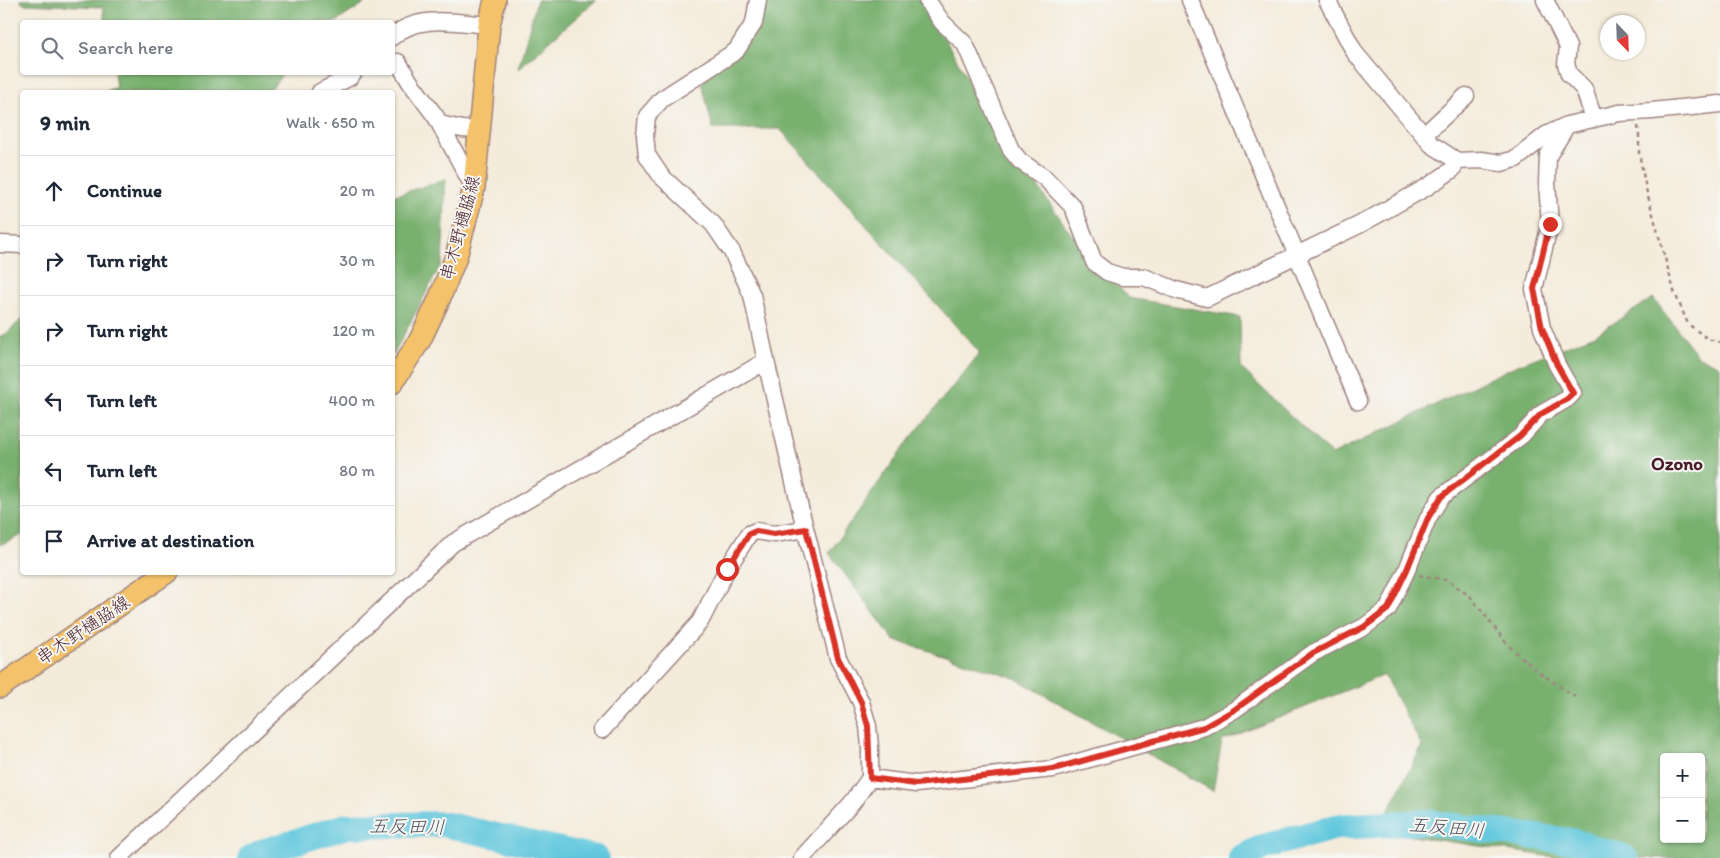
<!DOCTYPE html>
<meta charset="utf-8">
<style>
body{margin:0;font-family:Itim,"Klee One",sans-serif;background:#f2f2f3;color:#1f2937}
.controls{position:absolute;right:15px;bottom:15px;display:grid;overflow:hidden;border-radius:5px;box-shadow:0 1px 4px #0004}
.controls button{width:45px;height:45px;display:grid;place-items:center;padding:0;border:0;border-bottom:1px solid #e0e1e3;background:#fff;color:#1f2937;font:25px sans-serif}
.compass{position:absolute;left:1600px;top:15px;width:45px;height:45px;border-radius:50%;background:#fff;box-shadow:0 1px 4px #0004;rotate:157deg}
.stop{position:absolute;width:15px;height:15px;margin:-11px;border:4px solid #d93025;border-radius:50%;background:#fff}
.stop.end{background:#d93025;border-color:#fff;box-shadow:0 1px 5px #0008}
.list{margin:0;padding:0;list-style:none}
h2{display:flex;justify-content:space-between;align-items:center;height:65px;margin:0;padding:0 20px;font-size:21px}
h2 small{font-size:16px;font-weight:400;color:#747a83}
.list li{display:grid;grid-template-columns:32px 1fr auto;gap:15px;align-items:center;box-sizing:border-box;height:70px;padding:0 20px;border-top:1px solid #e0e1e3}
.list b{display:block;font-size:19px;white-space:nowrap}
.list em{font-size:16px;font-style:normal;color:#747a83}
.icon{flex:none;width:28px;height:28px;fill:none;stroke:currentColor;stroke-width:2;stroke-linecap:round;stroke-linejoin:round}
.map{position:relative;flex:none;width:1720px;height:858px;overflow:hidden}
.search{position:absolute;background:#fff;box-shadow:0 1px 4px #0004;left:20px;top:20px;width:375px;height:55px;display:flex;align-items:center;gap:12px;box-sizing:border-box;padding:0 18px;border-radius:5px;color:#747a83;font-size:19px}
.panel{position:absolute;background:#fff;box-shadow:0 1px 4px #0004;left:20px;top:90px;width:375px;height:485px;border-radius:5px}
.map>svg:first-child{display:block}
</style>
<div class="map">
<svg width="1720" height="858" viewBox="0 0 1720 858">
<rect width="100%" height="100%" fill="#f6f6f2"/>
<filter id="ink" filterUnits="userSpaceOnUse"><feTurbulence type="fractalNoise" baseFrequency=".02" numOctaves="2"/><feDisplacementMap in="SourceGraphic" scale="10" xChannelSelector="R" yChannelSelector="G"/><feConvolveMatrix kernelMatrix="1 2 1 2 8 2 1 2 1" color-interpolation-filters="sRGB"/></filter>
<filter id="wash" filterUnits="userSpaceOnUse"><feTurbulence type="fractalNoise" baseFrequency=".0096" numOctaves="4" result="noise"/><feDisplacementMap in="SourceGraphic" scale="20" xChannelSelector="R" yChannelSelector="G"/><feGaussianBlur stdDeviation="1.12" result="paint"/><feColorMatrix in="noise" values="0 0 0 0 0 0 0 0 0 0 0 0 0 0 0 0 0 1.4 0 .05"/><feComposite in="paint" operator="in"/></filter>
<g filter="url(#wash)">
<rect width="100%" height="100%" fill="#f4ebda"/>
<path fill="#78b06e" stroke="#61684c" fill-rule="evenodd" d="M 20,0 L 365,0 L 366,2 L 336,22 L 105,22 L 103,7 L 23,4 Z
M 537,0 L 596,0 L 518,69 Z
M 754,0 L 924,0 L 925,4 L 994,125 L 1072,235 L 1129,298 L 1240,317 L 1241,368 L 1332,455 L 1513,367 L 1595,335 L 1653,298 L 1699,357 L 1720,366 L 1720,858 L 1560,858 L 1378,831 L 1422,746 L 1384,675 L 1222,741 L 1213,791 L 1013,677 L 894,640 L 829,553 L 906,444 L 980,353 L 780,129 L 713,129 L 702,83 L 755,15 ZM 1664,757 L 1701,757 L 1701,839 L 1664,839 Z
M 114,73 L 114,72 L 283,73 L 269,92 L 104,92 L 116,87 Z
M 446,179 L 442,263 L 393,355 L 393,196 Z
M 22,319 L 22,535 L 0,545 L 0,336 L 6,334 Z"/>
<g fill="none" stroke-linecap="round" stroke-linejoin="round">
<path stroke="#60c7dd" stroke-width="26" d="M 251,858 L 262,852 L 347,826 L 443,824 L 596,858
M 1241,858 L 1263,847 L 1336,827 L 1424,822 L 1576,842 L 1625,858"/>
</g>
</g>
<g filter="url(#ink)">
<g fill="none" stroke-linecap="round" stroke-linejoin="round">
<defs>
<path id="minor" d="M 758,0 L 754,23 L 736,51 L 662,99 L 647,116 L 645,135 L 647,155 L 661,176 L 713,224 L 732,252 L 752,295 L 766,361 L 802,516 L 838,658 L 861,702 L 868,726 L 870,747 L 870,778 L 852,803 L 802,858
M 927,0 L 942,22 L 965,44 L 1011,150 L 1020,161 L 1045,178 L 1073,207 L 1094,262 L 1107,272 L 1123,277 L 1144,277 L 1176,290 L 1207,298 L 1359,225 L 1427,187 L 1452,170 L 1457,161
M 1190,0 L 1358,401
M 1327,0 L 1355,53 L 1431,144 L 1457,161 L 1481,160 L 1501,163 L 1516,159 L 1546,135 L 1567,125 L 1619,113 L 1652,111 L 1720,104
M 1545,0 L 1568,47 L 1566,64 L 1569,74 L 1584,89 L 1594,119
M 392,37 C 418,13 458,23 489,25
M 398,62 L 410,82 L 436,117 L 474,188
M 320,92 L 350,77 L 354,72
M 440,124 L 462,129 L 479,130
M 1424,135 L 1466,96
M 0,244 L 22,245
M 602,730 L 700,622 L 727,569 L 749,534 L 756,531 L 774,534 L 805,529
M 870,778 L 916,784 L 1053,769 L 1204,727 L 1234,710 L 1313,653 L 1364,627 L 1388,609 L 1406,572 L 1428,518 L 1441,497 L 1521,436 L 1541,414 L 1567,399 L 1573,393 L 1557,365 L 1542,328 L 1534,289 L 1550,224 L 1547,183 L 1548,156 L 1567,125
M 119,858 L 453,543 L 766,361"/>
<path id="major" d="M 392,383 L 420,340 L 438,302 L 456,257 L 474,188 L 489,25 L 495,0
M 0,687 L 167,572"/>
</defs>
<use href="#minor" stroke="#9f8582" stroke-width="19"/>
<use href="#major" stroke="#9f8582" stroke-width="24"/>
<path stroke="#9f8582" stroke-width="2.5" stroke-dasharray="4 4" stroke-linecap="butt" d="M 1638,126 L 1639,135 L 1639,153 L 1646,189 L 1674,291 L 1688,324 L 1708,339 L 1720,342
M 1419,575 L 1447,580 L 1470,596 L 1508,645 L 1537,671 L 1575,697"/>
<use href="#minor" stroke="#fff" stroke-width="16"/>
<use href="#major" stroke="#f3c26a" stroke-width="21"/>
</g>
</g>
<g fill="none" stroke-linecap="round" stroke-linejoin="round" filter="url(#ink)">
<path stroke="#d93025" stroke-width="6" d="M 727,569 L 749,534 L 756,531 L 774,534 L 806,529 L 838,658 L 861,702 L 868,726 L 870,778 L 916,784 L 1053,769 L 1204,727 L 1234,710 L 1313,653 L 1364,627 L 1388,609 L 1406,572 L 1428,518 L 1441,497 L 1520,436 L 1541,414 L 1567,399 L 1573,393 L 1557,365 L 1542,328 L 1534,289 L 1550,224"/>
</g>
<g text-anchor="middle" stroke-width="4" stroke-linejoin="round" paint-order="stroke">
<g font-size="18" fill="#4a1f2b" stroke="#f6f6f2">
<text transform="translate(460 228) rotate(-75)" y="6">串木野樋脇線</text>
<text transform="translate(83 630) rotate(-34)" y="6">串木野樋脇線</text>
</g>
<g font-size="19" font-weight="bold" fill="#4a1f2b" stroke="#f6f6f2">
<text x="1677" y="470">Ozono</text>
</g>
<g font-size="19" font-style="italic" fill="#515160" stroke="#f6f6f2">
<text transform="translate(407 826) rotate(1)" y="7">五反田川</text>
<text transform="translate(1447 827) rotate(5)" y="7">五反田川</text>
</g>
</g>
</svg>
<div class="controls">
<button>+</button>
<button>−</button>
</div>
<svg class="compass" viewBox="-18 -18 36 36"><path d="M0-13l5 13h-10z" fill="#e53935"/><path d="M0 13l5-13h-10z" fill="#747a83"/></svg>
<div class="stop" style="left:727px;top:569px"></div>
<div class="stop end" style="left:1550px;top:224px"></div>
<div class="search"><svg class="icon" aria-label="search" viewBox="0 0 24 24"><circle cx="10" cy="10" r="6"/><path d="M15 15l6 6"/></svg>Search here</div>
<section class="panel">
<h2>9 min<small>Walk · 650 m</small></h2>
<ul class="list">
<li><svg class="icon" aria-label="ahead" viewBox="0 0 24 24"><path d="M12 20V5M6 11l6-6 6 6"/></svg><div><b>Continue</b></div><em>20 m</em></li>
<li><svg class="icon" aria-label="right" viewBox="0 0 24 24"><path d="M7 20v-9h11M14 6l5 5-5 5"/></svg><div><b>Turn right</b></div><em>30 m</em></li>
<li><svg class="icon" aria-label="right" viewBox="0 0 24 24"><path d="M7 20v-9h11M14 6l5 5-5 5"/></svg><div><b>Turn right</b></div><em>120 m</em></li>
<li><svg class="icon" aria-label="left" viewBox="0 0 24 24"><path d="M17 20v-9H6M10 6l-5 5 5 5"/></svg><div><b>Turn left</b></div><em>400 m</em></li>
<li><svg class="icon" aria-label="left" viewBox="0 0 24 24"><path d="M17 20v-9H6M10 6l-5 5 5 5"/></svg><div><b>Turn left</b></div><em>80 m</em></li>
<li><svg class="icon" aria-label="arrive" viewBox="0 0 24 24"><path d="M6 21V4h12l-3 4 3 4H6"/></svg><div><b>Arrive at destination</b></div></li>
</ul>
</section>
</div>
